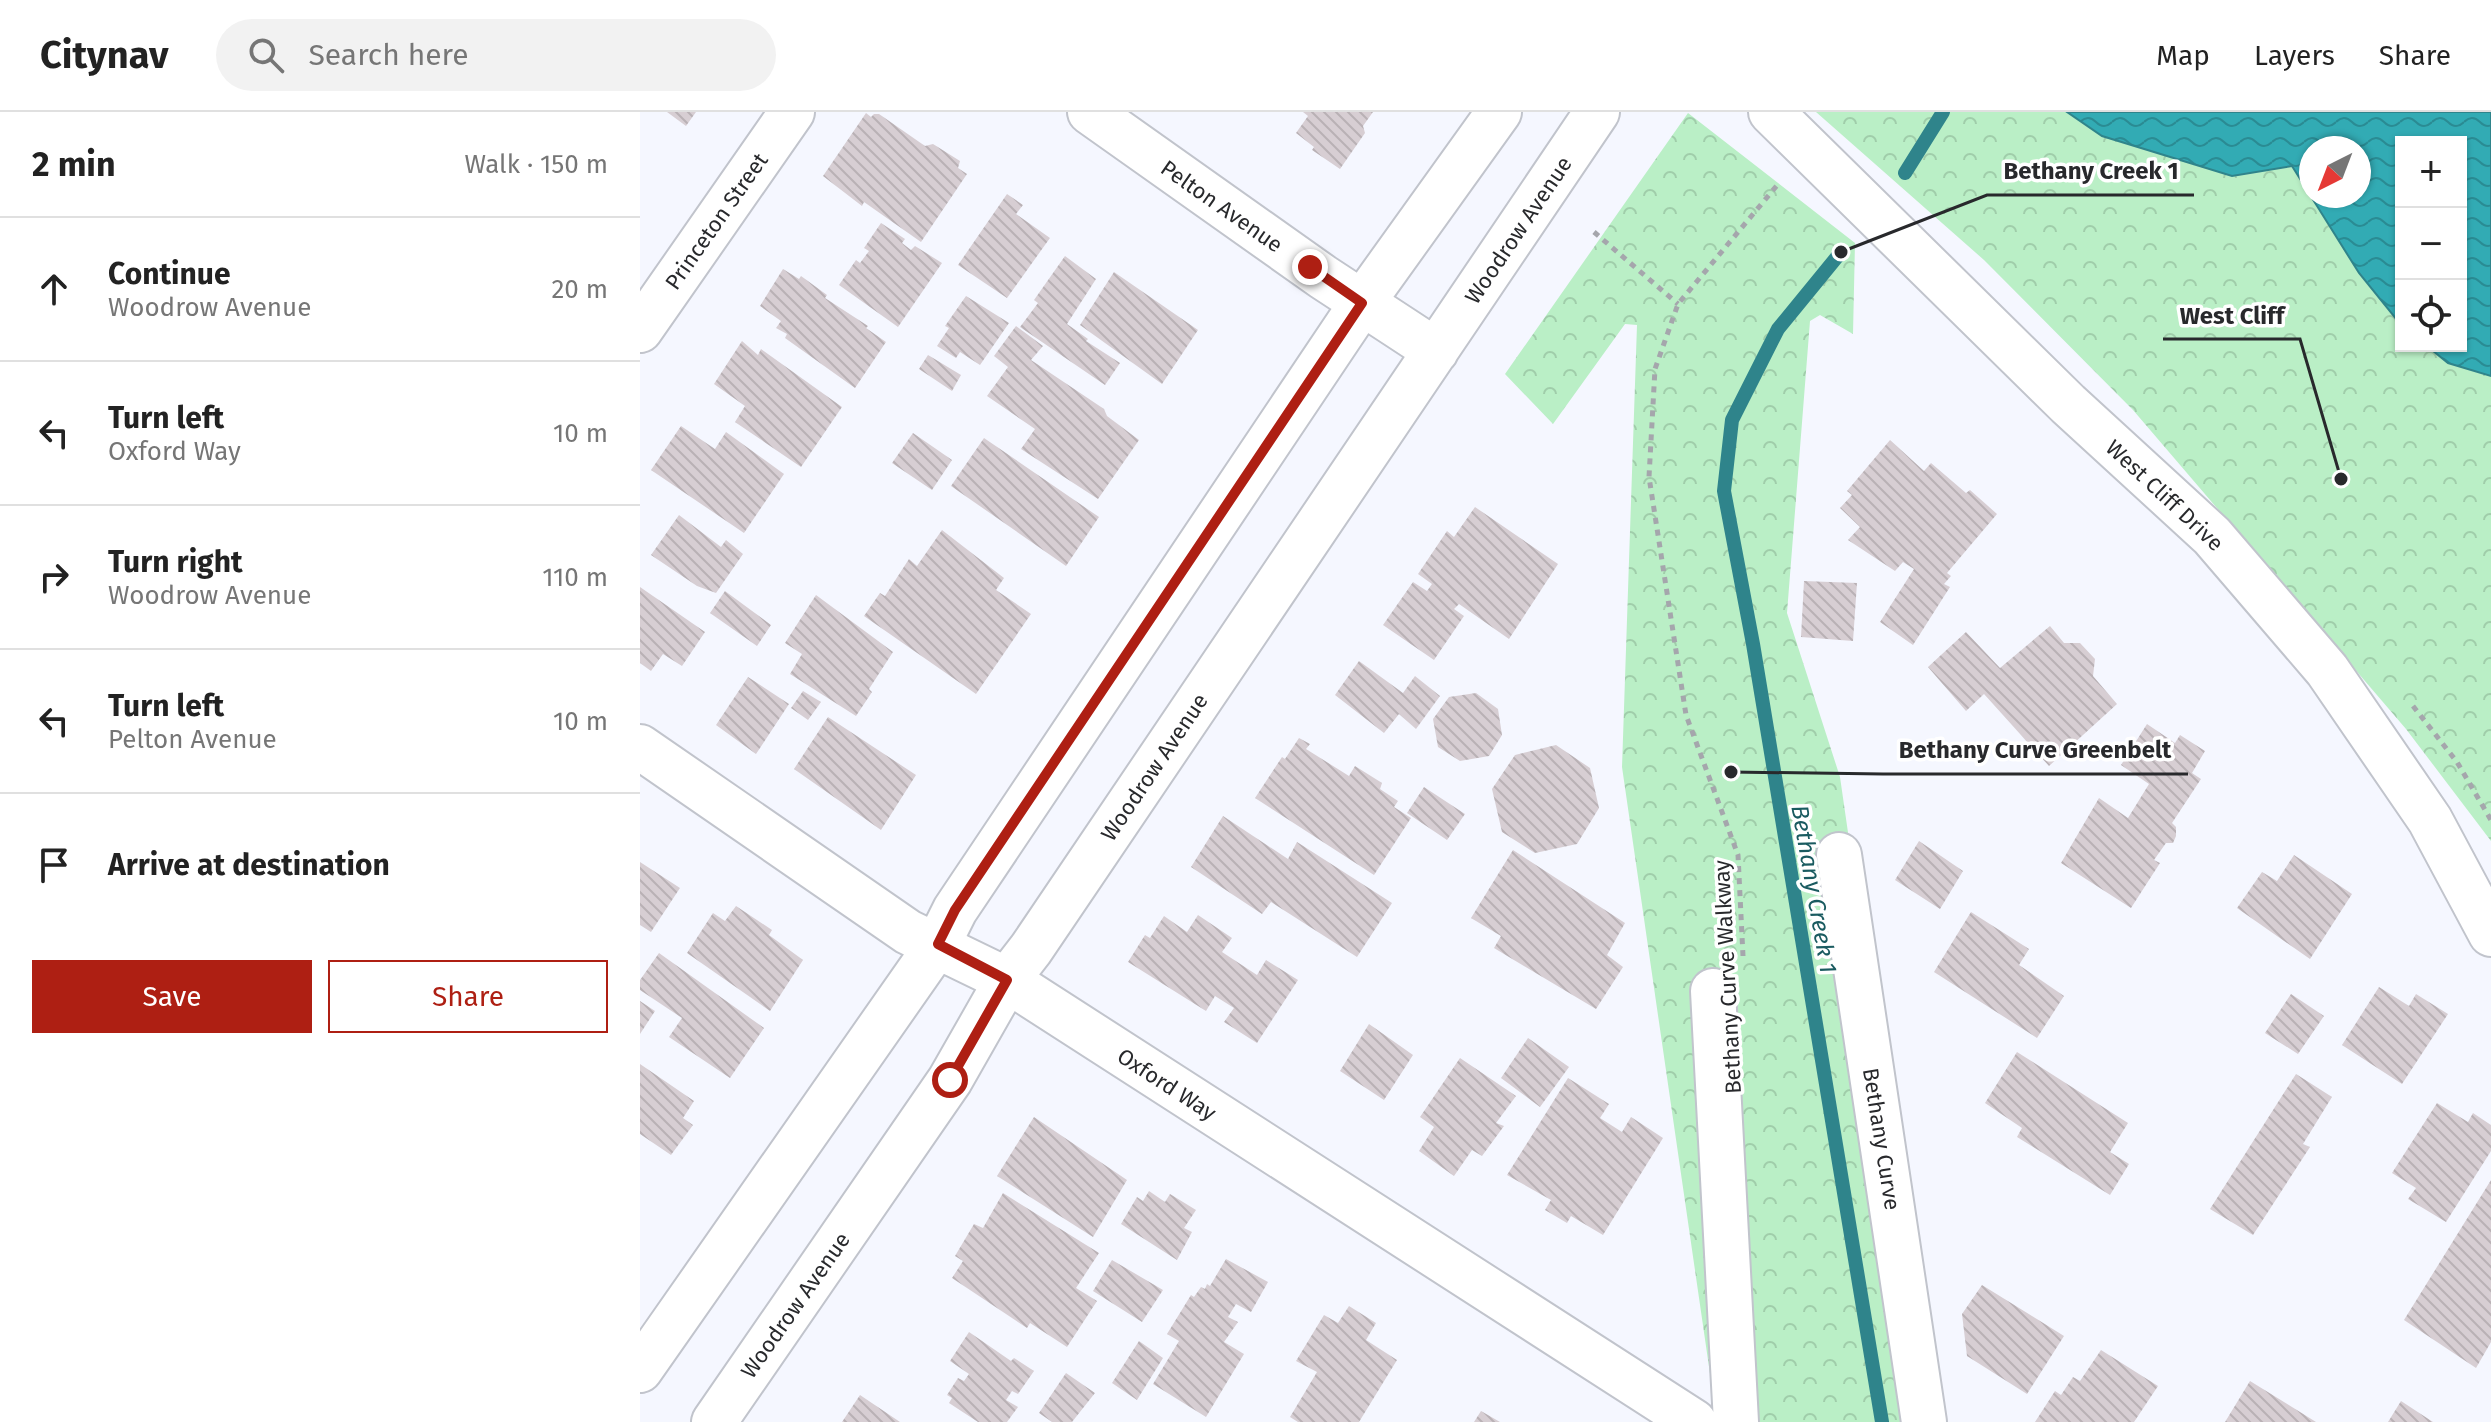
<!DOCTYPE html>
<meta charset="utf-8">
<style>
body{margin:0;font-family:"Fira Sans",sans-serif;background:#f2f2f2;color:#222}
.controls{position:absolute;right:24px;top:24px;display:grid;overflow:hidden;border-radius:0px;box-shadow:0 2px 6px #0004}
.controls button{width:72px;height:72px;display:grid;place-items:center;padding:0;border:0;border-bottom:2px solid #e0e0e0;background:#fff;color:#222;font:40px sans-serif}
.compass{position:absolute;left:1659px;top:24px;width:72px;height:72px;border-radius:50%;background:#fff;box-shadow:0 2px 6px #0004;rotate:222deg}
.stop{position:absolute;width:24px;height:24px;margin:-18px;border:6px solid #ae1f13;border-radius:50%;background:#fff}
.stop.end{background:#ae1f13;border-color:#fff;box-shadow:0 2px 8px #0008}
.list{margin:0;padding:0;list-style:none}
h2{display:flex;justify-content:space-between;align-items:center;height:104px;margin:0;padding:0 32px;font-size:34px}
h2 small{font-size:26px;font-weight:400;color:#767676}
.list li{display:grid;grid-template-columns:52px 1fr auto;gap:24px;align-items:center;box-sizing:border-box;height:144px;padding:0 32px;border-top:2px solid #e0e0e0}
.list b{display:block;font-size:30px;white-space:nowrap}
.list p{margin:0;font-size:26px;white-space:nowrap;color:#767676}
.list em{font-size:26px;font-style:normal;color:#767676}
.actions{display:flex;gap:16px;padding:24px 32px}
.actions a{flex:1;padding:18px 0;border:2px solid #ae1f13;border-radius:0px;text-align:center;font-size:28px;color:#ae1f13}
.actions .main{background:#ae1f13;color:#fff}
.icon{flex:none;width:44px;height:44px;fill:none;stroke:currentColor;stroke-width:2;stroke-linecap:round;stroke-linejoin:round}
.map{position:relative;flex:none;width:1851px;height:1310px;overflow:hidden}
header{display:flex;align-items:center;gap:48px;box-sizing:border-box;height:112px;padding:0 40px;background:#fff;border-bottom:2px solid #e0e0e0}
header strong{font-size:38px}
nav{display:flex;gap:44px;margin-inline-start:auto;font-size:28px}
.search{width:560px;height:72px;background:#f2f2f2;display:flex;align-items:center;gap:20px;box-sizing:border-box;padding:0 28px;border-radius:44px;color:#767676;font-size:30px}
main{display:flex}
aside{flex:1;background:#fff}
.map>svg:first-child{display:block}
</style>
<header>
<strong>Citynav</strong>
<div class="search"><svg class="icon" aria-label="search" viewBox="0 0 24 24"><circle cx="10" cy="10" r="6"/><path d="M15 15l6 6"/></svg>Search here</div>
<nav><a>Map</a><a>Layers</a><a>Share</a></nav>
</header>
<main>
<aside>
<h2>2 min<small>Walk · 150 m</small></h2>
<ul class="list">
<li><svg class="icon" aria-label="ahead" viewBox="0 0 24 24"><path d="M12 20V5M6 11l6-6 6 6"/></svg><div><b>Continue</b><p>Woodrow Avenue</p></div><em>20 m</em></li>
<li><svg class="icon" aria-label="left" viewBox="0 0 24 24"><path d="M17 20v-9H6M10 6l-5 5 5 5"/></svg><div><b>Turn left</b><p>Oxford Way</p></div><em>10 m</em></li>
<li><svg class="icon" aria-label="right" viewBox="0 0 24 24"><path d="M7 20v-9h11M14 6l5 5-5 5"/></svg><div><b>Turn right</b><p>Woodrow Avenue</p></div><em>110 m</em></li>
<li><svg class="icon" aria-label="left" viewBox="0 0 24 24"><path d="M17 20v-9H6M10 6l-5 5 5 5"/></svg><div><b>Turn left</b><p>Pelton Avenue</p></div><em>10 m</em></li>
<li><svg class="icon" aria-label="arrive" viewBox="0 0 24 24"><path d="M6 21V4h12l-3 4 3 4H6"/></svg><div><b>Arrive at destination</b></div></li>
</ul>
<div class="actions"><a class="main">Save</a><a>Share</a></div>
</aside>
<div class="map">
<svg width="1851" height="1310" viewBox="0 0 1851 1310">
<defs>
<pattern id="park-crowns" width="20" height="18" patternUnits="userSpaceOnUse" patternTransform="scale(2)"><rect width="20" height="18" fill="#baefc6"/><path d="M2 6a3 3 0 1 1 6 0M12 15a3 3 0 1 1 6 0" fill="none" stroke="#a0cdaa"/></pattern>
<pattern id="water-waves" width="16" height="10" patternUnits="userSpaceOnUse" patternTransform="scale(2)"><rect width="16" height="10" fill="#32abb4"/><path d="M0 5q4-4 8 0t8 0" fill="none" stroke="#2a8b93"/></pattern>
<pattern id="building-back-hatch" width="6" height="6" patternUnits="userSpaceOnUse" patternTransform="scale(2)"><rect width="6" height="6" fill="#d7ced3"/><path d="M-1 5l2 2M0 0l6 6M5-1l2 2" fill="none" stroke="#b9b1b5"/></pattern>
</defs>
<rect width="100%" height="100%" fill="#f5f7ff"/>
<path fill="url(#park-crowns)" d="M 1176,0 L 1427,0 L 1462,24 L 1592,64 L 1652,54 L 1719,161 L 1761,213 L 1761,234 L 1787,234 L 1808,251 L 1851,264 L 1851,729 L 1766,617 L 1493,298 L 1344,148 Z
M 1048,1 L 1215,131 L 1213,222 L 1180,203 L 1170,209 L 1147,501 L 1200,665 L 1293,1310 L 1077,1310 L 982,655 L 997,213 L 985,212 L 913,312 L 865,262 Z"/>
<path fill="url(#water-waves)" stroke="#2f848b" stroke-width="2" fill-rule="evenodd" d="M 1427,0 L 1851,0 L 1851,264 L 1808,251 L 1787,234 L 1821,234 L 1821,30 L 1761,30 L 1761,213 L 1719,161 L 1652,54 L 1592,64 L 1462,24 ZM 1671,36 L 1719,36 L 1719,84 L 1671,84 Z"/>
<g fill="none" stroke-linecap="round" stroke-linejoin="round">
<path stroke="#2f848b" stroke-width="14" d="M 1265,61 L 1303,0
M 1201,140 L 1138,217 L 1092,308 L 1084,379 L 1113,532 L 1242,1310"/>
</g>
<path fill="url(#building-back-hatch)" d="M 27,0 L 56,0 L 46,14 Z
M 663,0 L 733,0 L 723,14 L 725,21 L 700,57 L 672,38 L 674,35 L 656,21 L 668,4 Z
M 226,1 L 231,5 L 234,2 L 239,2 L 285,34 L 293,32 L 320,49 L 318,56 L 327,62 L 281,130 L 224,90 L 222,94 L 183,64 Z
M 367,82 L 383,93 L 376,102 L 410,126 L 367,186 L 318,153 Z
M 241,111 L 265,127 L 262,131 L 271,138 L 275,134 L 302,151 L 258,215 L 199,173 L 216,148 L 220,151 L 229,139 L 224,136 Z
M 425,144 L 456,167 L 427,212 L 448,227 L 446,229 L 480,251 L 465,273 L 380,215 L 398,191 L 394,188 Z
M 143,157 L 159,167 L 161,164 L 187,183 L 185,186 L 228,214 L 226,216 L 246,230 L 215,276 L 145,226 L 147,222 L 136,216 L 141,209 L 120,194 Z
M 474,160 L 558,218 L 522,272 L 440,213 Z
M 326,184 L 369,211 L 340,253 L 320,240 L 316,246 L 297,234 L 309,216 L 305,214 Z
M 376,214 L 403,234 L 391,248 L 464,297 L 467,304 L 499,328 L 458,387 L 381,337 L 395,317 L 347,284 L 368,255 L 354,244 Z
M 102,229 L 118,243 L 121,237 L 202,295 L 161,355 L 95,310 L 105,294 L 74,272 Z
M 288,243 L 321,263 L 312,279 L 279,257 Z
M 41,314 L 75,337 L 86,320 L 144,362 L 104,421 L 11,358 Z
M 273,321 L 312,348 L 292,378 L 252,351 Z
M 344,326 L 459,405 L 426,454 L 311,374 Z
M 1250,328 L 1284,359 L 1291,351 L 1326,381 L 1330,378 L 1357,402 L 1307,461 L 1311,464 L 1304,472 L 1310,475 L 1273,533 L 1240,510 L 1274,457 L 1263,450 L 1255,459 L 1208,428 L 1220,415 L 1200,396 L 1212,383 L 1207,379 Z
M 835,395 L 918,452 L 869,527 L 819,492 L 814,497 L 824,504 L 794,548 L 743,513 L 773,470 L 787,479 L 792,472 L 778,462 L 807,419 L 814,425 Z
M 39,403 L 81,435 L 86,428 L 103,442 L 76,481 L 57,474 L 11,443 Z
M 302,418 L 364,466 L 356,478 L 391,502 L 336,582 L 224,504 L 240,481 L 245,484 L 269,447 L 277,454 Z
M 1164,469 L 1217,471 L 1213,529 L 1161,525 Z
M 0,475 L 65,520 L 42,554 L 23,542 L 11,559 L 0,551 Z
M 85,479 L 131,513 L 117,534 L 70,501 Z
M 176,483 L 253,540 L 229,577 L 232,580 L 216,604 L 150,562 L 162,542 L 145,531 Z
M 1410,514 L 1424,531 L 1440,531 L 1455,547 L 1453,564 L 1477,592 L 1409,654 L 1344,582 L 1326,599 L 1288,555 L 1326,520 L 1360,556 Z
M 719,549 L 763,581 L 775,564 L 800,584 L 776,617 L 759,602 L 744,621 L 695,583 Z
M 108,565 L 149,592 L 116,642 L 76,613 Z
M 163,579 L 181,590 L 168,608 L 151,596 Z
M 836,581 L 858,597 L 862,623 L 849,644 L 820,649 L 798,635 L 793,607 L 809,585 Z
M 188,605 L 276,663 L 241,718 L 154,657 Z
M 1507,612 L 1535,631 L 1540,623 L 1565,639 L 1552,661 L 1561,667 L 1532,711 L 1536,715 L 1536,724 L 1533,731 L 1526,731 L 1514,748 L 1520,751 L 1491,796 L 1421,751 L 1459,686 L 1488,706 L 1509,672 L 1481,653 Z
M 659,626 L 670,632 L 666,637 L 709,664 L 715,654 L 742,671 L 740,677 L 758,689 L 754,695 L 771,706 L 734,763 L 615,686 L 642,645 L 645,647 Z
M 916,633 L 950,656 L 959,696 L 937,732 L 895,741 L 862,720 L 852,677 L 875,643 Z
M 784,675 L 825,702 L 807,728 L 767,701 Z
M 583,704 L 648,747 L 657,730 L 752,791 L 717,845 L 631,790 L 622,802 L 551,755 Z
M 1279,729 L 1323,759 L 1300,797 L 1255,768 Z
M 873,738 L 985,811 L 967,843 L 983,855 L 956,897 L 854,836 L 861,824 L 831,806 Z
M 1654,743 L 1712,782 L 1670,847 L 1597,796 L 1622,760 L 1637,769 Z
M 0,750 L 40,776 L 11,820 L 0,813 Z
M 96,794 L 132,818 L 129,823 L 163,848 L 130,899 L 47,841 L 73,801 L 85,809 Z
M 1331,800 L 1389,837 L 1379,853 L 1424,884 L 1397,926 L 1294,860 Z
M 558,803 L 592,826 L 582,840 L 617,863 L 626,848 L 658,868 L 617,931 L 584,910 L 594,896 L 575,884 L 566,899 L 488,850 L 505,823 L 510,826 L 524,804 L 547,820 Z
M 19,841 L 124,916 L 90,966 L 29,925 L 42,906 L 0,878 L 0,868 Z
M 1739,875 L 1769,894 L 1776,882 L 1808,902 L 1762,972 L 1702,933 Z
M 1651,882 L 1684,904 L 1658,942 L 1625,921 Z
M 0,889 L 15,899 L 0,922 Z
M 729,912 L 773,943 L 744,988 L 700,959 Z
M 888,926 L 929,955 L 900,995 L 861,966 Z
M 1377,940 L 1488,1011 L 1470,1040 L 1489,1052 L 1470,1083 L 1377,1025 L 1382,1016 L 1345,991 Z
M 820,946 L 876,984 L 856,1011 L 864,1014 L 842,1044 L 832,1038 L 814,1064 L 779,1039 L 794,1015 L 780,1005 Z
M 0,952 L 54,989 L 43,1006 L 53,1013 L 31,1043 L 0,1022 Z
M 1656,962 L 1692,985 L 1663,1032 L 1670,1035 L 1613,1123 L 1570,1097 Z
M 928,966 L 969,992 L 960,1006 L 982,1020 L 991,1005 L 1023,1026 L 963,1123 L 931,1104 L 927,1111 L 905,1098 L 911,1088 L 867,1063 Z
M 1797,991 L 1828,1010 L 1833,1001 L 1851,1013 L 1851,1039 L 1806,1110 L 1768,1087 L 1776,1076 L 1752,1061 Z
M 394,1005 L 487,1068 L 453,1125 L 357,1064 Z
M 1851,1068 L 1851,1230 L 1836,1256 L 1764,1208 Z
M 509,1079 L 525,1090 L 530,1082 L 556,1098 L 544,1116 L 552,1120 L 537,1148 L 481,1112 L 497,1085 L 503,1089 Z
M 363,1081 L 459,1141 L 436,1176 L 457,1189 L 427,1235 L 390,1211 L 387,1216 L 312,1166 L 323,1149 L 315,1144 L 334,1112 L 343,1116 Z
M 586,1147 L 628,1170 L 611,1200 L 596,1192 L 588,1205 L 598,1210 L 584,1230 L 604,1242 L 566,1305 L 513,1272 L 539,1229 L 527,1222 L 551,1183 L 554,1185 L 561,1175 L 565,1177 L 567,1172 L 570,1174 Z
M 472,1148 L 523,1178 L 502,1210 L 453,1179 Z
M 1342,1173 L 1424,1224 L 1387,1282 L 1327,1244 L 1322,1202 Z
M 709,1194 L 736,1211 L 726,1228 L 757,1248 L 719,1310 L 658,1310 L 650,1305 L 677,1260 L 656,1249 L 684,1203 L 698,1211 Z
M 329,1220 L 371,1249 L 374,1246 L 394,1259 L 378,1282 L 372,1279 L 366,1288 L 378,1295 L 367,1310 L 338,1310 L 309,1291 L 312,1286 L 307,1283 L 318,1266 L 324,1269 L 329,1262 L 310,1249 Z
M 499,1229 L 523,1246 L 497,1288 L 472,1271 Z
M 1461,1238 L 1518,1274 L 1494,1310 L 1395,1310 L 1415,1279 L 1421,1283 L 1433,1265 L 1440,1269 Z
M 426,1261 L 455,1281 L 432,1310 L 412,1310 L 399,1301 Z
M 1610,1269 L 1676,1310 L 1585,1310 Z
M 220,1283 L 260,1310 L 202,1310 Z
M 1761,1289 L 1793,1310 L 1748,1310 Z
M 841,1299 L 860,1310 L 834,1310 Z"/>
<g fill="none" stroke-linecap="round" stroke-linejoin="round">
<defs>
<path id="minor" d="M 450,0 L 683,165 L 796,239
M 1131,0 L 1428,292 L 1572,424 L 1687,558 L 1790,708 L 1851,822
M 0,218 L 152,0
M 0,635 L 268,820 L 367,868 L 1054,1310
M 1199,743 L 1284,1310
M 1073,879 L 1096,1310
M 0,1258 L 298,832 L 315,798 L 722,191 L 859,0
M 74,1310 L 310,968 L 367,868 L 391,837 L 957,0"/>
</defs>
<use href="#minor" stroke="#c1c4cc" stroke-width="48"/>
<path stroke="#a5a6ac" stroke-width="5" stroke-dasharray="6 6" stroke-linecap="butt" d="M 954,120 L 1038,192
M 1773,594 L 1817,650 L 1851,708
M 1103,844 L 1098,743 L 1046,603 L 1009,365 L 1015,257 L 1038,192 L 1139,71"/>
<use href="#minor" stroke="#fff" stroke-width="44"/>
</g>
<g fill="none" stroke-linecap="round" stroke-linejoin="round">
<path stroke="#ae1f13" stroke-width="10" d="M 310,968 L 367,868 L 298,832 L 315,798 L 722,191 L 670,155"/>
</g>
<g text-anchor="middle" stroke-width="7" stroke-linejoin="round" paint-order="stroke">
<g font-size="22" fill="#28292c" stroke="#fff">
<text transform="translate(582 94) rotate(35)" y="8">Pelton Avenue</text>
<text transform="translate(76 109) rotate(-55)" y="8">Princeton Street</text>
<text transform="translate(878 118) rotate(-56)" y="8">Woodrow Avenue</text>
<text transform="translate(1525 383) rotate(43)" y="8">West Cliff Drive</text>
<text transform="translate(514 655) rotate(-56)" y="8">Woodrow Avenue</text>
<text transform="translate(1087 865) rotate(-93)" y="8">Bethany Curve Walkway</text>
<text transform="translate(527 972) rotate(33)" y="8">Oxford Way</text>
<text transform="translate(1242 1027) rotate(81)" y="8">Bethany Curve</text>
<text transform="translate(155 1193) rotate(-55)" y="8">Woodrow Avenue</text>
</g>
<g font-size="24" font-style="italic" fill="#1a5b60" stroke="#fff">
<text transform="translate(1174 777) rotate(80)" y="8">Bethany Creek 1</text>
</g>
</g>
<path fill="none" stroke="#28292c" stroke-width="3" d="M1201 140L1347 83H1554M1701 367L1660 227H1523M1091 660L1243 662H1548"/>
<g fill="#28292c" stroke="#fff" stroke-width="3">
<circle cx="1201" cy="140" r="8"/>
<circle cx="1701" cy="367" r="8"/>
<circle cx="1091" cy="660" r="8"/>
</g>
<g font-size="24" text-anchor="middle" font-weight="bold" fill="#28292c" stroke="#fff" stroke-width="7" stroke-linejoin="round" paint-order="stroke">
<text x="1451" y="67">Bethany Creek 1</text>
<text x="1592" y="212">West Cliff</text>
<text x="1395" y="646">Bethany Curve Greenbelt</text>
</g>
</svg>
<div class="controls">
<button>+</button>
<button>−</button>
<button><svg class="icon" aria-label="locate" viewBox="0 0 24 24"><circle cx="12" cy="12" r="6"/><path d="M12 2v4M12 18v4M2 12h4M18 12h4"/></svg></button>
</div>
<svg class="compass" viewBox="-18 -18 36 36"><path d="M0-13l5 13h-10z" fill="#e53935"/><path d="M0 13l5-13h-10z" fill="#767676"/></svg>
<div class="stop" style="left:310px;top:968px"></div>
<div class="stop end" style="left:670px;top:155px"></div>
</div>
</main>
